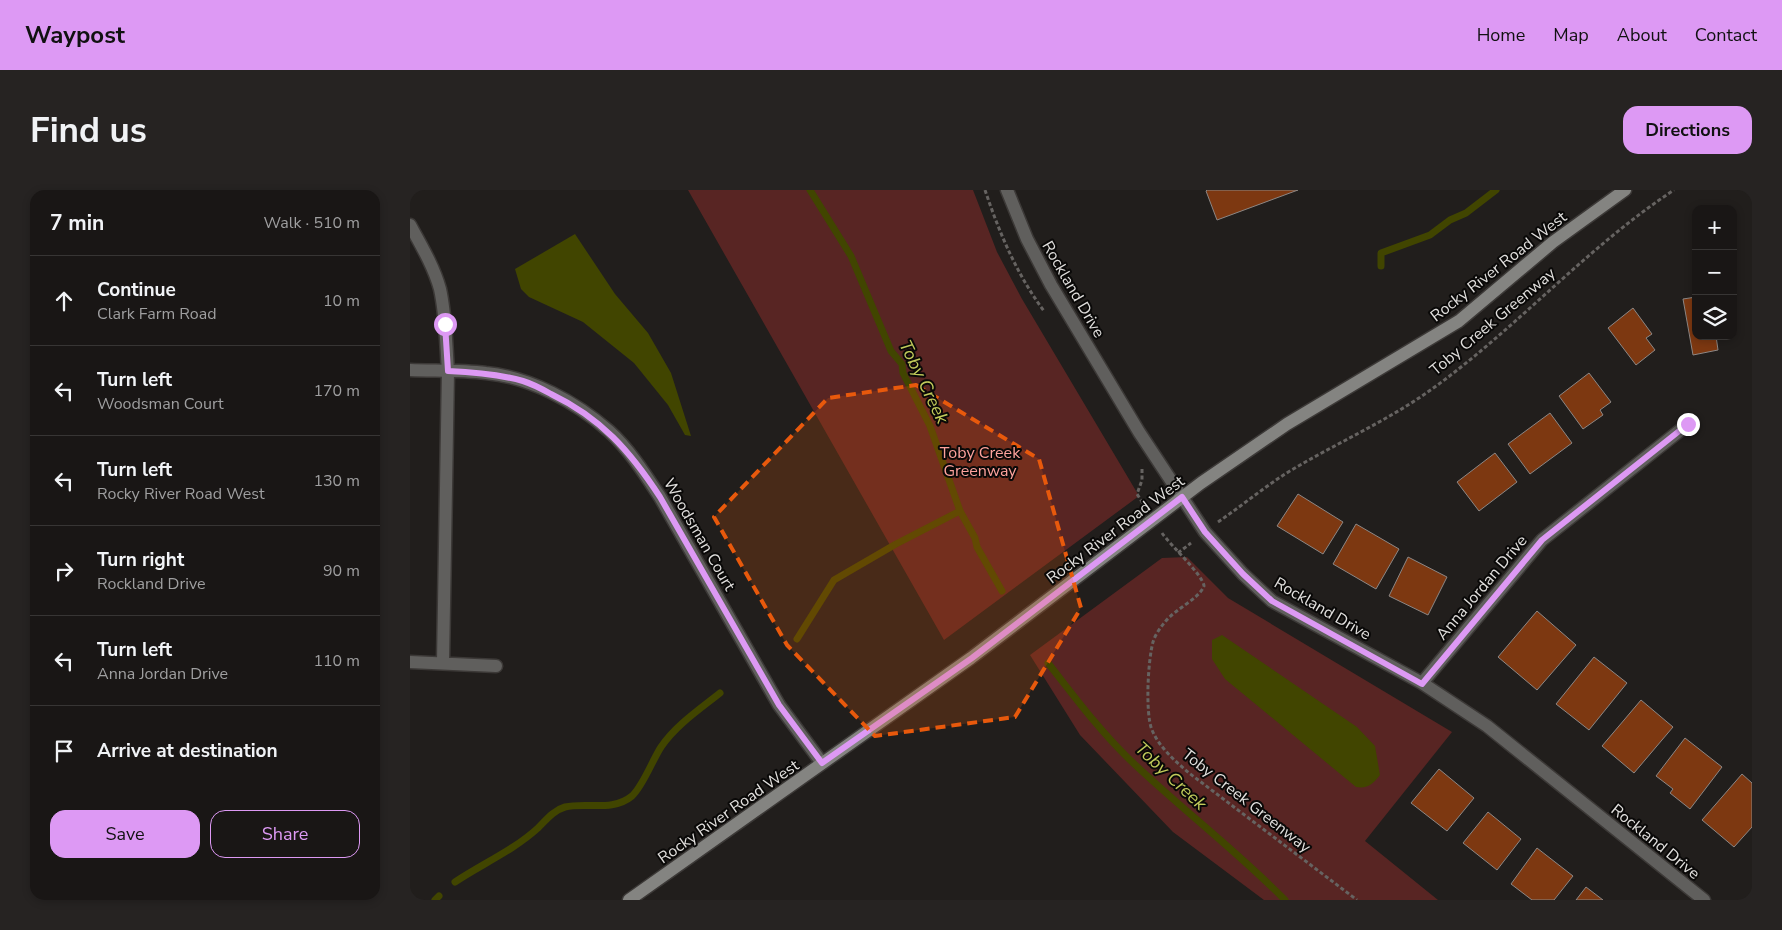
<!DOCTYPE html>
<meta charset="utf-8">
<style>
body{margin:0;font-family:"Nunito Sans",sans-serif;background:#262322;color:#f1f3f6}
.controls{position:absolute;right:15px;top:15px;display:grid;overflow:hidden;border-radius:10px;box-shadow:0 2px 8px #0003}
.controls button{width:45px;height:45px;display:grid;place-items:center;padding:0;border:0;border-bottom:1px solid #373534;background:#191615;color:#f1f3f6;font:25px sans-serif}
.stop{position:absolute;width:15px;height:15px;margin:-11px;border:4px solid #dd99f4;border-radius:50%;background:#fff}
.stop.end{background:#dd99f4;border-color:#fff;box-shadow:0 1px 5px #0008}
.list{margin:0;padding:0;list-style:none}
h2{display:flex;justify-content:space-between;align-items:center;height:65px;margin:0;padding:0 20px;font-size:21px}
h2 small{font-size:16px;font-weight:400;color:#9f9fa0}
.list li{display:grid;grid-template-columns:32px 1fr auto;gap:15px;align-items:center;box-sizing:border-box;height:90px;padding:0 20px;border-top:1px solid #373534}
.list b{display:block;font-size:19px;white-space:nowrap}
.list p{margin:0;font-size:16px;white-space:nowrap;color:#9f9fa0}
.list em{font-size:16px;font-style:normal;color:#9f9fa0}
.actions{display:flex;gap:10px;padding:15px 20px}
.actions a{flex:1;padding:11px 0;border:1px solid #dd99f4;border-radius:15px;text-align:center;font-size:18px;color:#dd99f4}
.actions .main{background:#dd99f4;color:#111}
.icon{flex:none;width:28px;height:28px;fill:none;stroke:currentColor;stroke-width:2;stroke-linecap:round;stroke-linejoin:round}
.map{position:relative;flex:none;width:1342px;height:710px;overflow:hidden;border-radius:15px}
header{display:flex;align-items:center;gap:30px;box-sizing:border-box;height:70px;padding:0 25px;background:#dd99f4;color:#111}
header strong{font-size:24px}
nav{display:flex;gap:28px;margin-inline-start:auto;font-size:18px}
.intro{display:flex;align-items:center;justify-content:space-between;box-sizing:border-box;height:120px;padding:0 30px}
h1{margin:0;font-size:35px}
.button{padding:12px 22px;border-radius:15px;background:#dd99f4;color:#111;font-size:18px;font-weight:700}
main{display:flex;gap:30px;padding:0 30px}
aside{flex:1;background:#191615;border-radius:15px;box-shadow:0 2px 8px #0003}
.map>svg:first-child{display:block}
</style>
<header>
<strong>Waypost</strong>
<nav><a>Home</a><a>Map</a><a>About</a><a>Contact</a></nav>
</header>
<div class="intro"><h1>Find us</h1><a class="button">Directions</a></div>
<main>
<aside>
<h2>7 min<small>Walk · 510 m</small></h2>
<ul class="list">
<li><svg class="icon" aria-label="ahead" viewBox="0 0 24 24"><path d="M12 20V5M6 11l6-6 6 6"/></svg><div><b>Continue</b><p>Clark Farm Road</p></div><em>10 m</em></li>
<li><svg class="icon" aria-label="left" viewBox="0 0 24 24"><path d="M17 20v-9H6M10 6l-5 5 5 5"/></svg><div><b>Turn left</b><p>Woodsman Court</p></div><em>170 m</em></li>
<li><svg class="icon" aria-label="left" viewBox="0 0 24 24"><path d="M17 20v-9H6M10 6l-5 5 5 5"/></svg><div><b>Turn left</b><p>Rocky River Road West</p></div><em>130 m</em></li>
<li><svg class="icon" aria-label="right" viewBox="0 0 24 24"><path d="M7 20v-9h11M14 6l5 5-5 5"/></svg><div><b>Turn right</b><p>Rockland Drive</p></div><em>90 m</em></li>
<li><svg class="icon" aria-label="left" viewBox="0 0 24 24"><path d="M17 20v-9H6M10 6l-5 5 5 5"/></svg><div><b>Turn left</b><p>Anna Jordan Drive</p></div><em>110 m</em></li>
<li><svg class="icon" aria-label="arrive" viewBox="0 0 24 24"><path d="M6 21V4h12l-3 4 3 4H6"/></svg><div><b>Arrive at destination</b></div></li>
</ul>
<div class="actions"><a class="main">Save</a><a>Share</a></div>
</aside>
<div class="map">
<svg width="1342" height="710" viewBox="0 0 1342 710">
<rect width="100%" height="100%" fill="#211e1c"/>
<path fill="#582523" d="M 278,0 L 563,0 L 587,62 L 612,109 L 729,306 L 534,450 Z
M 777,367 L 818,408 L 1042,542 L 955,651 L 1028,710 L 854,710 L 763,642 L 670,545 L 620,465 L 752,368 Z"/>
<path fill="#414500" d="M 165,44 L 205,104 L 238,143 L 261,183 L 281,246 L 275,245 L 258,215 L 224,173 L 173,132 L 119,107 L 111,99 L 105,79 Z
M 812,445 L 947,537 L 965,556 L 970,585 C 963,594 958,599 946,597 L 815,489 L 802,469 L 802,450 Z"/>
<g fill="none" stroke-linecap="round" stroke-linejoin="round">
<path stroke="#414500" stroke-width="7" d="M 400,0 L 441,66 L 481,161 L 492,174 L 493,183 L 520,236 L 550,321 L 565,348 L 567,357 L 592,401
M 971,76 L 971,63 L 1020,45 L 1040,30 L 1056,23 L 1086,0
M 387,449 L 424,390 L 486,354 L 550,321
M 638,473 C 664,506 689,540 719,569 C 770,618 826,660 875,710
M 45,692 C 72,674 104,660 128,638 C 136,630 144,620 155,617 C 176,612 203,622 222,606 C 233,596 242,571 251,557 C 266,535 290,519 310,503
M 25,710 L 29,706"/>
</g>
<path fill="#7d3811" stroke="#8c8785" d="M 797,0 L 888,0 L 807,30 L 796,1 Z
M 1286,107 L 1286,146 L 1306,146 L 1308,160 L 1283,165 L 1273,109 Z
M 1223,118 L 1242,144 L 1236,148 L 1245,160 L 1226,175 L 1198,138 Z
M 1179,183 L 1201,212 L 1190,220 L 1193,225 L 1173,239 L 1149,206 Z
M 1140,223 L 1162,253 L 1120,284 L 1098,254 Z
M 1085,263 L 1107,292 L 1069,321 L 1047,292 Z
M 888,304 L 933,332 L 913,364 L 867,336 Z
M 946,334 L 989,359 L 966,399 L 923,374 Z
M 998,367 L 1037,387 L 1018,425 L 979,406 Z
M 1127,421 L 1166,455 L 1127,500 L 1088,467 Z
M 1184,467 L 1217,493 L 1179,540 L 1146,514 Z
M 1231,510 L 1263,537 L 1224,583 L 1192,556 Z
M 1275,548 L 1312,577 L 1280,619 L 1260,603 L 1263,599 L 1246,586 Z
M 1029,579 L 1064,608 L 1037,641 L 1001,613 Z
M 1332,584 L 1342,593 L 1342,637 L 1324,657 L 1292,630 Z
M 1078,622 L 1111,649 L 1087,680 L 1053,653 Z
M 1127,658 L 1163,686 L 1144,710 L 1122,710 L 1101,694 Z
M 1176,697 L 1193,710 L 1166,710 Z"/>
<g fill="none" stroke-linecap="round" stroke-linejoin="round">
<defs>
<path id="street" d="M 597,0 L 617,49 L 641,95 L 729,242 L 795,342 L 833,384 L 862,411 L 1012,493 L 1077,536 L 1294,710
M 0,35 C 11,55 24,77 30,99 C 36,126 36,154 38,181 L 33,472
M 0,180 C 25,181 51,180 76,183 C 120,187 166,212 199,241 C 219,259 235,284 250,307 L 369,515 L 412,573
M 0,472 L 86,476
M 1012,493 L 1132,350 L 1278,234"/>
<path id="secondary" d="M 219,710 L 561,468 L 791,293 L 877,234 L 1049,131 L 1143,52 L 1215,0"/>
</defs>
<use href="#street" stroke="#3c3937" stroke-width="15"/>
<use href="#secondary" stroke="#3c3937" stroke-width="15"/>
<path stroke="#666361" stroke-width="3" stroke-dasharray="4 2.5" stroke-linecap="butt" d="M 575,0 C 589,42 607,85 634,121
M 732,279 L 732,290 L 727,304 L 734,315
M 808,332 C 830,317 852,299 875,284 C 924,254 976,232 1022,199 C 1107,138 1177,57 1264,0
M 752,343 C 761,356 793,385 794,396 C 789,409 765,419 755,432 C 750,438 745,445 743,452 C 738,470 735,523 742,540 C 749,557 765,571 779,583 L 947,710
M 768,363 L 781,353"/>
<use href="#street" stroke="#605f5d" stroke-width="12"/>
<use href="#secondary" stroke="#848481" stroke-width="12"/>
</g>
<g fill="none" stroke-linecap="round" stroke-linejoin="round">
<path stroke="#dd99f4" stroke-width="6" d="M 35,134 L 38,181 C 64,182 88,184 113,191 C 123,194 132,199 141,204 C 191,228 220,261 250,307 L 369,515 L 412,573 L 562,468 L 772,307 L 795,342 L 833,384 L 862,411 L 1012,494 L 1132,350 L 1278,234"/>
</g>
<path fill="#e8590c" fill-opacity="0.2" stroke="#e8590c" stroke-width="4" stroke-dasharray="10 6" stroke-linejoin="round" d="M 506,195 L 629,269 L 671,418 L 605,527 L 465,546 L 377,455 L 304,327 L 418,208 Z"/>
<g text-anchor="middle" stroke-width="4" stroke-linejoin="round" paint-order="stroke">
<g font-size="16" fill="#e2e0de" stroke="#0a0908">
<text transform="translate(1088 76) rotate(-38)" y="6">Rocky River Road West</text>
<text transform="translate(664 99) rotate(60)" y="6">Rockland Drive</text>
<text transform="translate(1082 131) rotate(-40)" y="6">Toby Creek Greenway</text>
<text transform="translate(705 339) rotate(-37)" y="6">Rocky River Road West</text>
<text transform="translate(290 344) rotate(60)" y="6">Woodsman Court</text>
<text transform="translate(1071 397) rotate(-50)" y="6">Anna Jordan Drive</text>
<text transform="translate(913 418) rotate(30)" y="6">Rockland Drive</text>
<text transform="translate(837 610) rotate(38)" y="6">Toby Creek Greenway</text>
<text transform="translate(318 621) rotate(-35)" y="6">Rocky River Road West</text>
<text transform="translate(1246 651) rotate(39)" y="6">Rockland Drive</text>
</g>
<g font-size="16" fill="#fea39d" stroke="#0a0908">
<text x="570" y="268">Toby Creek<tspan x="570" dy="18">Greenway</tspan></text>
</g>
<g font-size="18" font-style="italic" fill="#c2cb5b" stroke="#0a0908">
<text transform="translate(514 192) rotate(64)" y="6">Toby Creek</text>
<text transform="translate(761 586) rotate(43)" y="6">Toby Creek</text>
</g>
</g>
</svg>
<div class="controls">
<button>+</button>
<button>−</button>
<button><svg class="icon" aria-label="layers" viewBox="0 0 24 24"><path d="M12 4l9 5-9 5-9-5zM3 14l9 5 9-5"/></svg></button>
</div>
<div class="stop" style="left:35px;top:134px"></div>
<div class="stop end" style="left:1278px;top:234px"></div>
</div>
</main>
